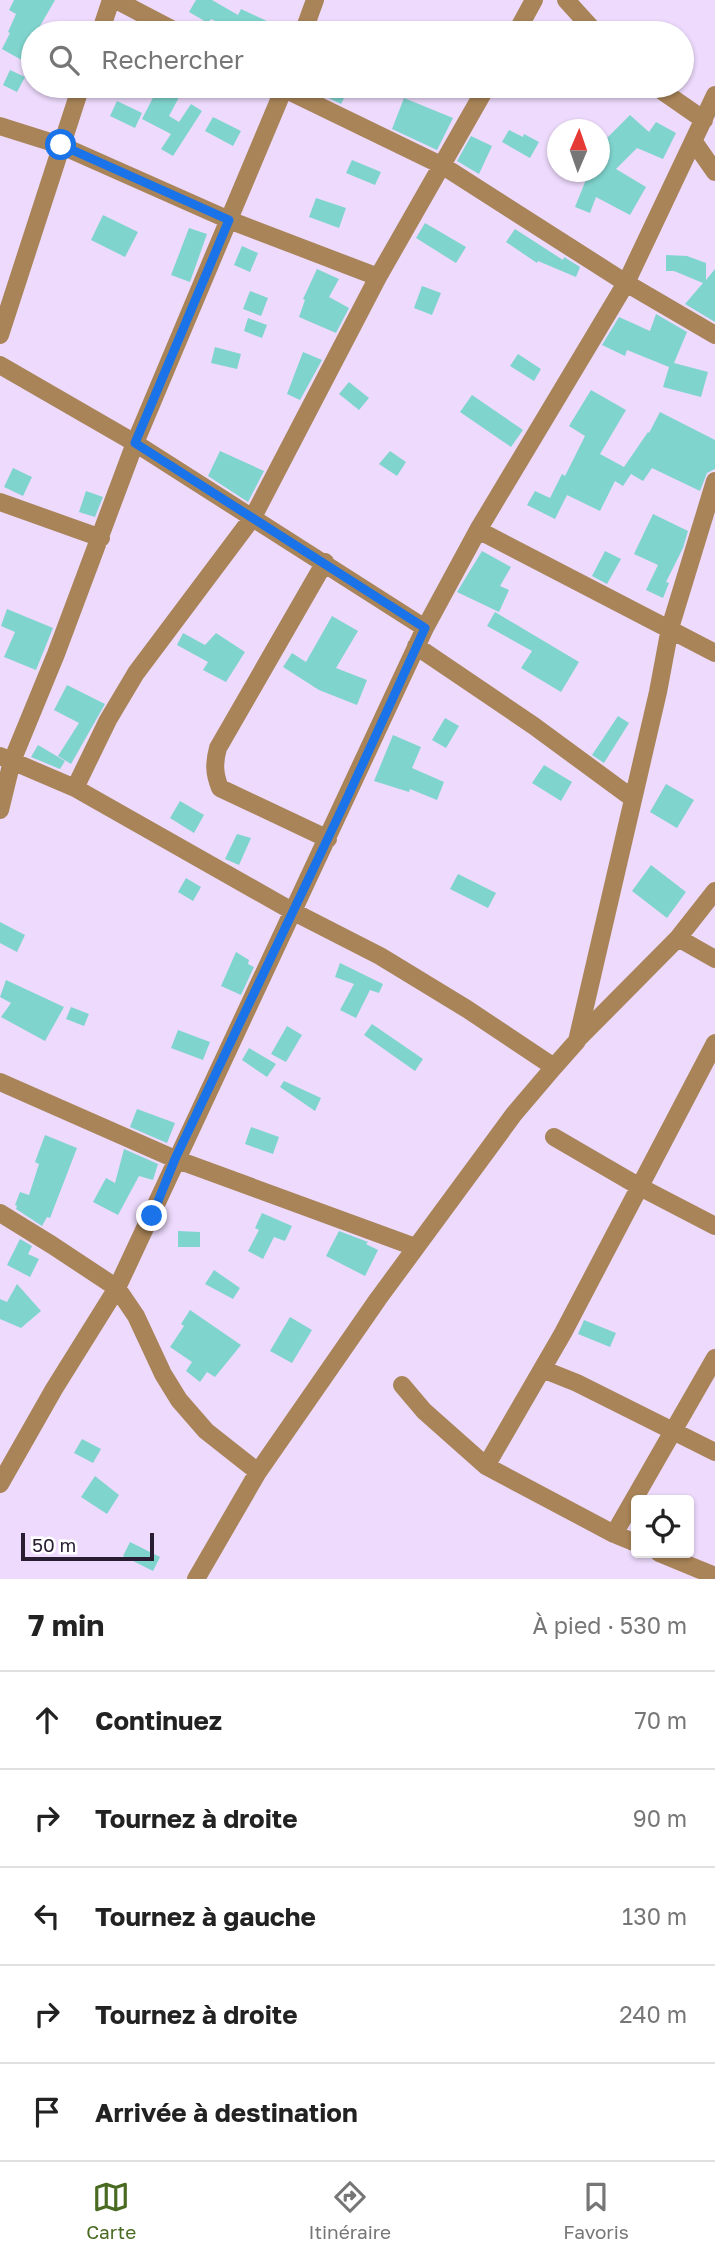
<!DOCTYPE html>
<html lang="fr">
<meta charset="utf-8">
<style>
body{margin:0;font-family:"Golos Text",sans-serif;background:#f6f6f6;color:#222}
.controls{position:absolute;right:21px;bottom:21px;display:grid;overflow:hidden;border-radius:7px;box-shadow:0 2px 5px #0004}
.controls button{width:63px;height:63px;display:grid;place-items:center;padding:0;border:0;border-bottom:2px solid #e0e0e0;background:#fff;color:#222;font:35px sans-serif}
.compass{position:absolute;left:547px;top:119px;width:63px;height:63px;border-radius:50%;background:#fff;box-shadow:0 2px 5px #0004;rotate:2deg}
.scale{position:absolute;left:21px;bottom:18px;width:133px;box-sizing:border-box;padding-left:7px;border:4px solid #291d32;border-top:0;font-size:19px;line-height:24px;white-space:nowrap;color:#291d32;-webkit-text-stroke:5px #fff;paint-order:stroke}
.stop{position:absolute;width:21px;height:21px;margin:-16px;border:5px solid #1a73e8;border-radius:50%;background:#fff}
.stop.end{background:#1a73e8;border-color:#fff;box-shadow:0 2px 7px #0008}
.list{margin:0;padding:0;list-style:none}
h2{display:flex;justify-content:space-between;align-items:center;height:91px;margin:0;padding:0 28px;font-size:30px}
h2 small{font-size:23px;font-weight:400;color:#767676}
.list li{display:grid;grid-template-columns:46px 1fr auto;gap:21px;align-items:center;box-sizing:border-box;height:98px;padding:0 28px;border-top:2px solid #e0e0e0}
.list b{display:block;font-size:26px;white-space:nowrap}
.list em{font-size:23px;font-style:normal;color:#767676}
.icon{flex:none;width:38px;height:38px;fill:none;stroke:currentColor;stroke-width:2;stroke-linecap:round;stroke-linejoin:round}
.map{position:relative;flex:none;width:715px;height:1579px;overflow:hidden}
.search{position:absolute;background:#fff;box-shadow:0 2px 5px #0004;left:21px;right:21px;top:21px;height:77px;display:flex;align-items:center;gap:18px;box-sizing:border-box;padding:0 24px;border-radius:38px;color:#767676;font-size:26px}
.sheet{height:581px;background:#fff}
nav{display:flex;justify-content:space-around;align-items:center;box-sizing:border-box;height:98px;border-top:2px solid #e0e0e0;background:#fff;font-size:19px;color:#767676}
nav a{display:grid;justify-items:center;gap:4px}
nav .on{color:#496a21}
.map>svg:first-child{display:block}
</style>
<div class="map">
<svg width="715" height="1579" viewBox="0 0 715 1579">
<rect width="100%" height="100%" fill="#eddafc"/>
<path fill="#80d4ce" d="M 14,0 L 55,0 L 36,33 L 33,33 L 33,51 L 27,63 L 2,49 L 10,33 L 8,32 L 16,14 L 9,10 Z
M 196,0 L 212,0 L 238,15 L 241,9 L 292,33 L 241,33 L 211,19 L 208,23 L 189,12 Z
M 10,70 L 25,77 L 17,92 L 3,85 Z
M 159,86 L 185,86 L 169,116 L 179,122 L 191,104 L 202,111 L 173,156 L 161,149 L 171,134 L 142,119 Z
M 304,86 L 350,86 L 341,104 Z
M 404,98 L 453,118 L 437,150 L 392,129 Z
M 117,101 L 142,113 L 135,128 L 110,116 Z
M 630,115 L 649,132 L 656,122 L 676,133 L 663,159 L 637,148 L 616,169 L 646,187 L 630,215 L 596,197 L 590,213 L 575,207 L 589,172 L 599,172 L 599,146 Z
M 213,117 L 241,131 L 233,146 L 205,131 Z
M 509,130 L 523,137 L 524,134 L 539,142 L 530,158 L 502,142 Z
M 471,136 L 492,146 L 479,174 L 457,161 Z
M 352,160 L 381,172 L 375,185 L 346,173 Z
M 316,198 L 346,208 L 339,228 L 309,217 Z
M 103,215 L 138,232 L 125,257 L 91,240 Z
M 425,223 L 466,247 L 456,263 L 416,238 Z
M 189,228 L 207,234 L 190,282 L 171,275 Z
M 515,229 L 563,260 L 564,257 L 580,267 L 576,277 L 538,261 L 537,263 L 506,242 Z
M 242,246 L 258,253 L 250,272 L 234,265 Z
M 666,255 L 687,256 L 706,263 L 706,280 L 715,269 L 715,322 L 685,304 L 703,283 L 674,271 L 666,271 Z
M 317,269 L 339,279 L 329,297 L 349,308 L 336,333 L 299,317 L 305,300 L 303,299 Z
M 422,286 L 441,293 L 432,315 L 414,308 Z
M 250,291 L 268,298 L 261,316 L 243,309 Z
M 656,314 L 687,332 L 674,363 L 708,372 L 701,397 L 663,387 L 669,367 L 627,350 L 625,356 L 602,345 L 619,317 L 650,331 Z
M 248,318 L 267,325 L 262,338 L 244,331 Z
M 215,347 L 241,354 L 237,369 L 211,363 Z
M 303,352 L 322,360 L 300,400 L 287,394 Z
M 518,354 L 541,369 L 534,381 L 510,366 Z
M 349,382 L 369,398 L 359,410 L 339,394 Z
M 591,390 L 626,410 L 600,454 L 624,467 L 648,432 L 649,433 L 660,412 L 715,440 L 715,469 L 707,473 L 700,491 L 652,468 L 643,481 L 631,474 L 623,486 L 615,481 L 600,511 L 567,495 L 555,519 L 527,505 L 535,491 L 550,498 L 562,474 L 565,476 L 585,436 L 569,426 Z
M 472,395 L 523,430 L 511,447 L 460,412 Z
M 220,451 L 264,471 L 248,502 L 208,476 Z
M 390,451 L 406,462 L 397,476 L 379,464 Z
M 13,468 L 32,477 L 23,496 L 4,487 Z
M 86,491 L 103,497 L 95,517 L 79,512 Z
M 653,514 L 688,531 L 683,548 L 666,582 L 669,583 L 663,598 L 646,590 L 658,565 L 634,554 Z
M 482,551 L 511,567 L 500,586 L 509,590 L 499,612 L 457,592 Z
M 605,551 L 621,559 L 607,584 L 592,576 Z
M 7,609 L 53,628 L 36,670 L 4,657 L 15,632 L 1,626 Z
M 495,612 L 579,662 L 561,692 L 521,668 L 532,651 L 487,626 Z
M 332,616 L 358,631 L 336,668 L 367,680 L 357,705 L 319,690 L 283,667 L 292,653 L 306,662 Z
M 183,633 L 205,645 L 216,633 L 245,652 L 226,682 L 203,670 L 208,662 L 177,645 Z
M 67,685 L 105,704 L 71,764 L 58,756 L 79,723 L 54,710 Z
M 618,716 L 629,723 L 604,763 L 592,755 Z
M 445,718 L 459,726 L 446,748 L 432,740 Z
M 393,735 L 421,747 L 412,768 L 444,782 L 437,800 L 410,789 L 409,792 L 374,781 Z
M 38,745 L 65,761 L 60,769 L 31,757 Z
M 544,765 L 572,782 L 561,801 L 532,783 Z
M 666,784 L 694,800 L 677,828 L 650,812 Z
M 180,801 L 204,815 L 194,833 L 170,818 Z
M 237,834 L 251,838 L 239,865 L 225,859 Z
M 651,865 L 686,892 L 667,918 L 632,891 Z
M 458,874 L 496,893 L 488,908 L 450,889 Z
M 186,878 L 201,887 L 193,901 L 178,892 Z
M 0,922 L 25,935 L 17,952 L 0,943 Z
M 236,952 L 249,960 L 248,964 L 254,967 L 241,995 L 221,986 Z
M 340,963 L 383,984 L 379,993 L 370,990 L 356,1018 L 340,1010 L 354,984 L 335,977 Z
M 6,980 L 64,1007 L 45,1041 L 1,1017 L 11,1003 L 0,997 Z
M 71,1007 L 89,1014 L 84,1026 L 66,1019 Z
M 372,1024 L 423,1059 L 415,1071 L 364,1035 Z
M 287,1026 L 302,1035 L 286,1062 L 271,1054 Z
M 178,1030 L 210,1042 L 203,1060 L 171,1048 Z
M 249,1048 L 276,1064 L 267,1077 L 242,1060 Z
M 284,1081 L 321,1098 L 315,1111 L 280,1087 Z
M 137,1109 L 175,1123 L 167,1143 L 130,1127 Z
M 251,1127 L 279,1137 L 273,1154 L 245,1144 Z
M 45,1135 L 77,1148 L 50,1218 L 47,1217 L 42,1226 L 16,1209 L 17,1206 L 15,1205 L 20,1192 L 29,1195 L 39,1164 L 35,1162 Z
M 124,1149 L 158,1164 L 153,1180 L 139,1176 L 118,1215 L 93,1202 L 106,1178 L 115,1183 Z
M 262,1213 L 292,1226 L 285,1241 L 274,1237 L 263,1259 L 248,1251 L 259,1230 L 255,1228 Z
M 178,1231 L 200,1232 L 200,1247 L 178,1247 Z
M 339,1231 L 368,1242 L 366,1244 L 378,1250 L 365,1276 L 326,1256 Z
M 20,1239 L 32,1246 L 28,1254 L 39,1259 L 30,1277 L 7,1265 Z
M 214,1270 L 240,1288 L 233,1299 L 205,1284 Z
M 17,1284 L 41,1311 L 21,1328 L 0,1319 L 0,1299 L 7,1302 Z
M 190,1310 L 241,1345 L 215,1377 L 207,1372 L 200,1382 L 186,1371 L 192,1362 L 170,1347 L 184,1326 L 181,1324 Z
M 290,1317 L 312,1330 L 292,1363 L 270,1351 Z
M 584,1320 L 616,1333 L 610,1347 L 578,1334 Z
M 82,1439 L 101,1449 L 93,1463 L 74,1453 Z
M 95,1476 L 119,1495 L 107,1514 L 81,1497 Z
M 130,1542 L 160,1557 L 153,1571 L 123,1556 Z"/>
<g fill="none" stroke-linecap="round" stroke-linejoin="round">
<path stroke="#a98458" stroke-width="18" d="M 116,0 L 179,33
M 566,0 L 596,33
M 100,33 L 111,0
M 303,33 L 315,0
M 516,33 L 534,0
M 278,86 L 443,166 L 626,283 L 715,335
M 655,86 L 704,120
M 0,126 L 60,145 L 229,220 L 378,277
M 694,142 L 715,172
M 0,335 L 81,86
M 0,365 L 135,443 L 425,628
M 0,502 L 101,538
M 478,530 L 715,653
M 325,562 L 218,748 C 214,763 214,773 220,788 L 328,839
M 416,646 L 534,726 L 632,798
M 0,756 L 75,788 L 292,911 L 380,956 L 467,1009 L 554,1067 L 577,1041 L 658,692 L 670,628 L 715,481
M 75,788 L 108,720 L 136,673 L 253,517 L 378,277 L 487,86
M 0,810 L 12,761 L 56,654 L 135,443 L 285,86
M 678,938 L 715,959
M 577,1040 L 678,938 L 715,891
M 0,1082 L 175,1159 L 415,1247
M 554,1137 L 640,1187 L 715,1226
M 0,1213 L 52,1245 L 117,1288 L 136,1316 L 163,1374 L 179,1400 L 206,1431 L 258,1472
M 542,1369 L 577,1383 L 715,1452
M 402,1385 L 424,1411 L 486,1466 L 614,1534 L 636,1543
M 486,1466 L 563,1333 L 715,1043
M 0,1484 L 54,1389 L 117,1288 L 425,628 L 478,530 L 626,283 L 715,95
M 614,1534 L 715,1358
M 659,1553 L 715,1576
M 196,1579 L 258,1472 L 378,1299 L 514,1114 L 554,1067"/>
</g>
<g fill="none" stroke-linecap="round" stroke-linejoin="round">
<path stroke="#1a73e8" stroke-width="9" d="M 61,145 L 229,220 L 135,443 L 425,628 L 348,796 L 175,1159 L 152,1216"/>
</g>
</svg>
<div class="controls">
<button><svg class="icon" aria-label="locate" viewBox="0 0 24 24"><circle cx="12" cy="12" r="6"/><path d="M12 2v4M12 18v4M2 12h4M18 12h4"/></svg></button>
</div>
<svg class="compass" viewBox="-18 -18 36 36"><path d="M0-13l5 13h-10z" fill="#e53935"/><path d="M0 13l5-13h-10z" fill="#767676"/></svg>
<div class="scale">50 m</div>
<div class="stop" style="left:61px;top:145px"></div>
<div class="stop end" style="left:152px;top:1216px"></div>
<div class="search"><svg class="icon" aria-label="search" viewBox="0 0 24 24"><circle cx="10" cy="10" r="6"/><path d="M15 15l6 6"/></svg>Rechercher</div>
</div>
<section class="sheet">
<h2>7 min<small>À pied · 530 m</small></h2>
<ul class="list">
<li><svg class="icon" aria-label="ahead" viewBox="0 0 24 24"><path d="M12 20V5M6 11l6-6 6 6"/></svg><div><b>Continuez</b></div><em>70 m</em></li>
<li><svg class="icon" aria-label="right" viewBox="0 0 24 24"><path d="M7 20v-9h11M14 6l5 5-5 5"/></svg><div><b>Tournez à droite</b></div><em>90 m</em></li>
<li><svg class="icon" aria-label="left" viewBox="0 0 24 24"><path d="M17 20v-9H6M10 6l-5 5 5 5"/></svg><div><b>Tournez à gauche</b></div><em>130 m</em></li>
<li><svg class="icon" aria-label="right" viewBox="0 0 24 24"><path d="M7 20v-9h11M14 6l5 5-5 5"/></svg><div><b>Tournez à droite</b></div><em>240 m</em></li>
<li><svg class="icon" aria-label="arrive" viewBox="0 0 24 24"><path d="M6 21V4h12l-3 4 3 4H6"/></svg><div><b>Arrivée à destination</b></div></li>
</ul>
</section>
<nav>
<a class="on"><svg class="icon" aria-label="map" viewBox="0 0 24 24"><path d="M3 6l6-2 6 2 6-2v14l-6 2-6-2-6 2zM9 4v14M15 6v14"/></svg>Carte</a>
<a><svg class="icon" aria-label="directions" viewBox="0 0 24 24"><path d="M12 3l9 9-9 9-9-9zM9 14v-3h6M13 9l2 2-2 2"/></svg>Itinéraire</a>
<a><svg class="icon" aria-label="saved" viewBox="0 0 24 24"><path d="M7 4h10v16l-5-4-5 4z"/></svg>Favoris</a>
</nav>
